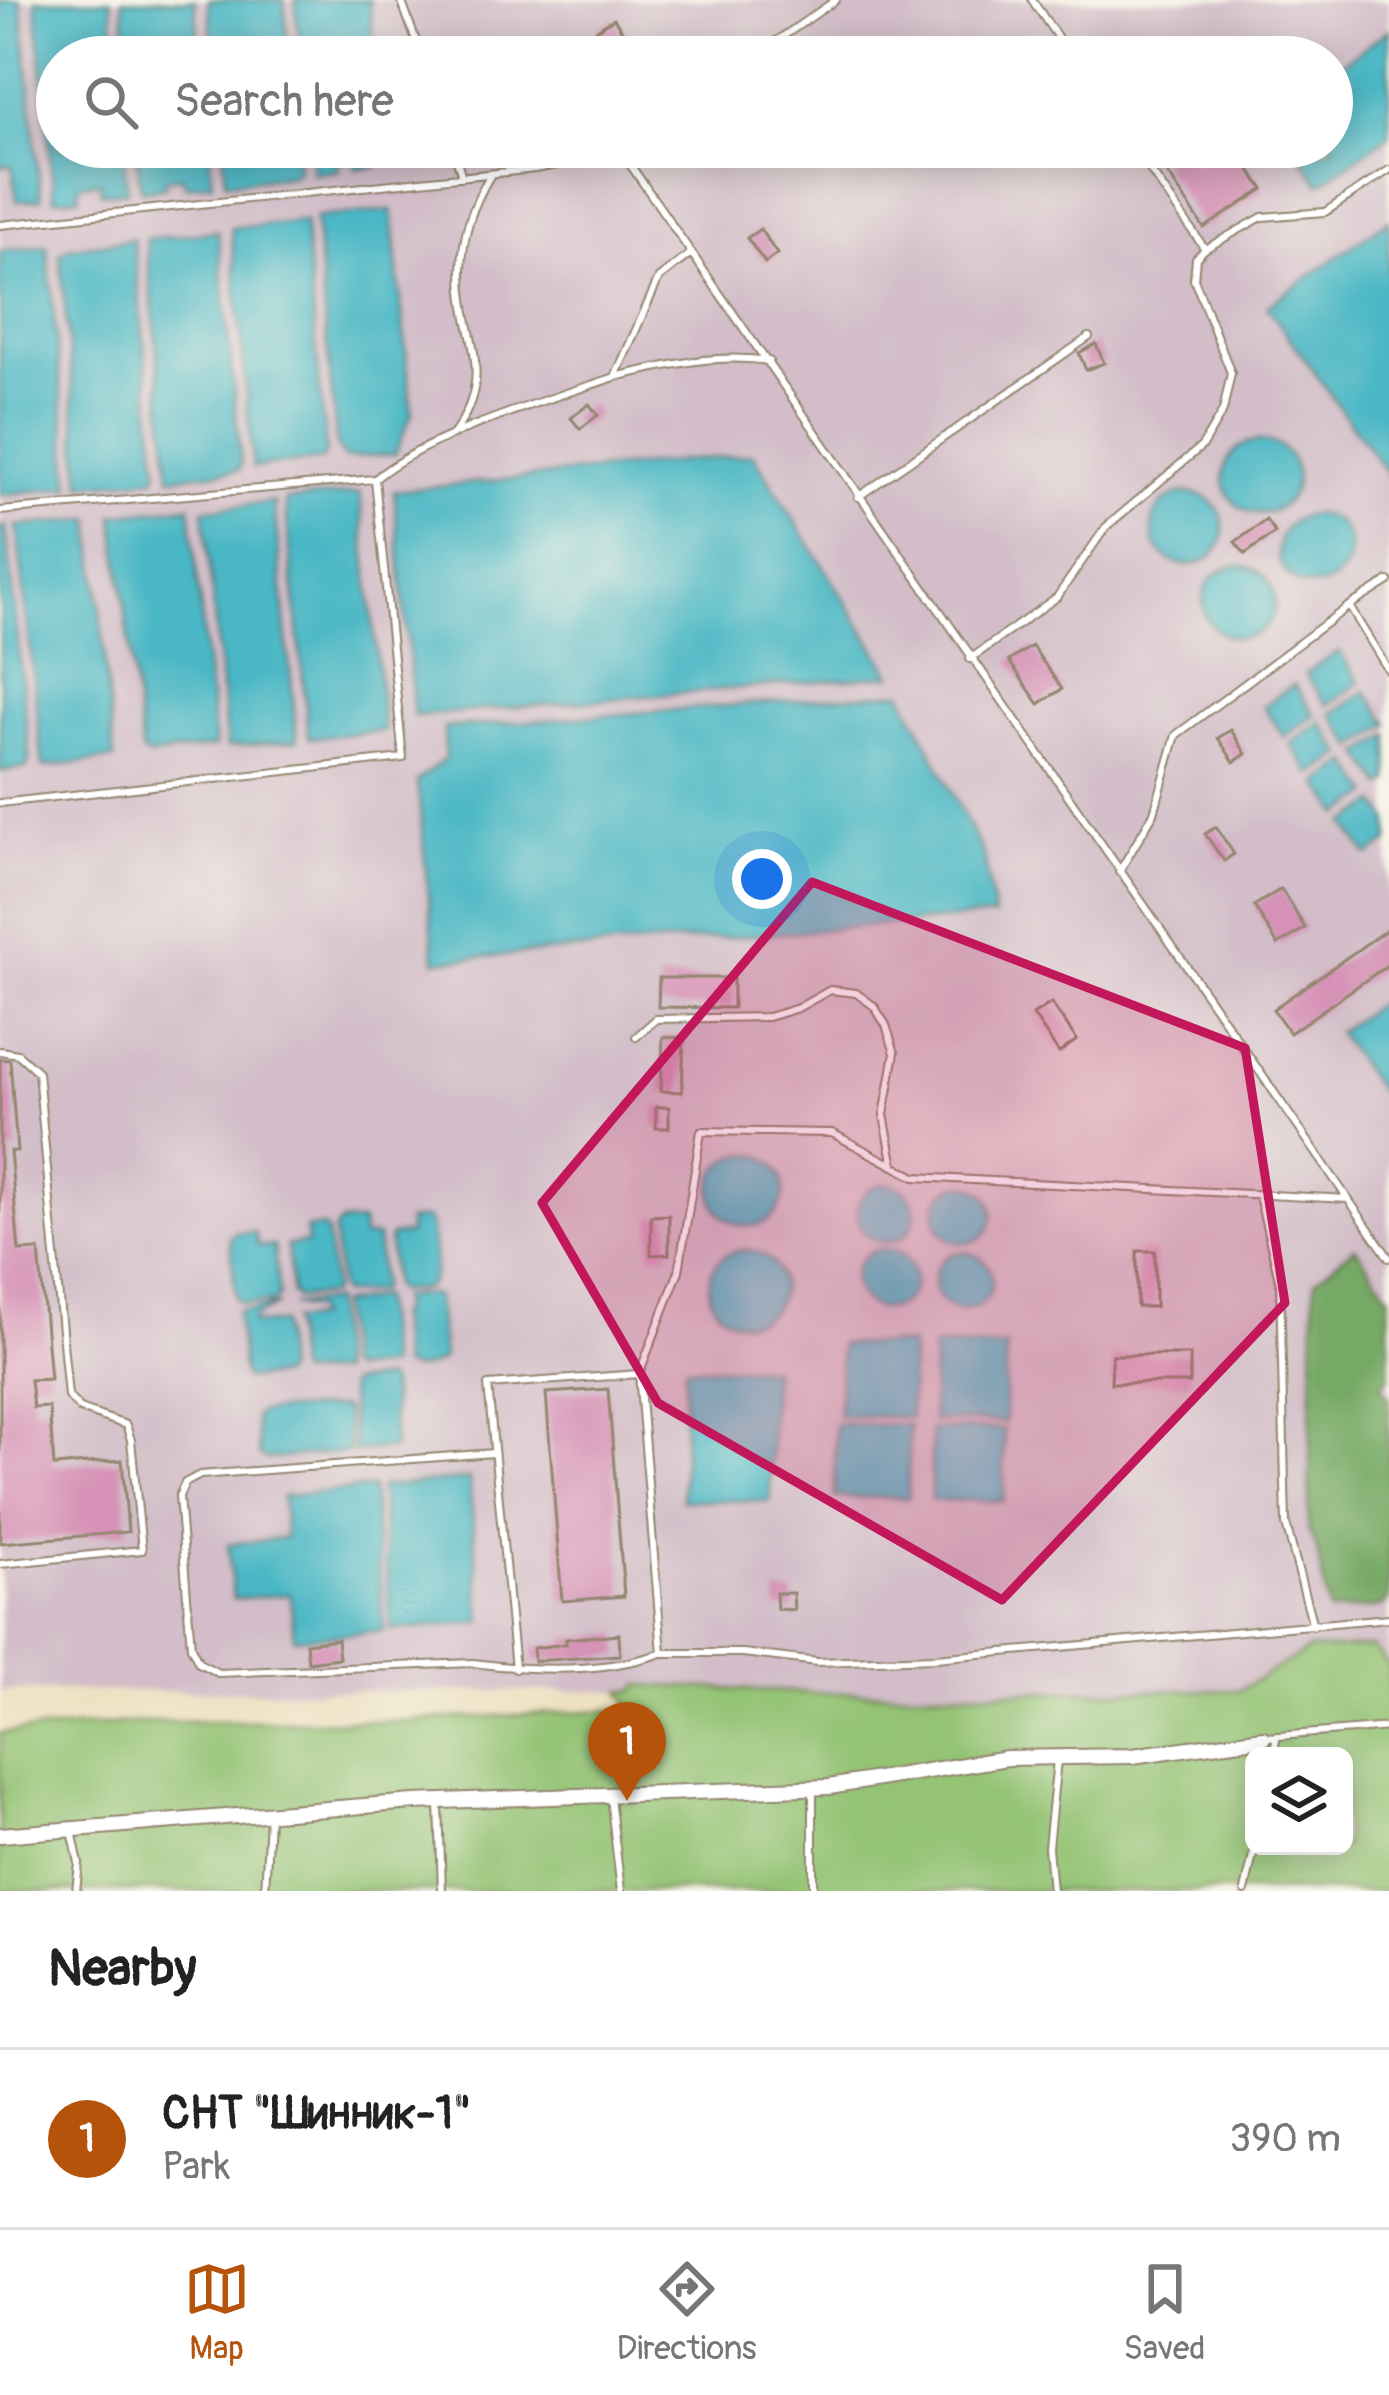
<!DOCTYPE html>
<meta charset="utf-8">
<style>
body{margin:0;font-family:Pangolin,sans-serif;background:#f6f6f6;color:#222}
.controls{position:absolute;right:36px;bottom:36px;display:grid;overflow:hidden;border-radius:18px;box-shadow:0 6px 30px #0003}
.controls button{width:108px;height:108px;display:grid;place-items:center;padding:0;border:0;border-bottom:3px solid #e0e0e0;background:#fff;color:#222;font:60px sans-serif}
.you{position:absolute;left:762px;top:879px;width:42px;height:42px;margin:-30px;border:9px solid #fff;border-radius:50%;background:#1a73e8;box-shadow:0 0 0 18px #1a73e833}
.badge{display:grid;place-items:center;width:78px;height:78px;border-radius:50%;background:#b45309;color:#fff;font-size:39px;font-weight:700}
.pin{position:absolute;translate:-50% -99px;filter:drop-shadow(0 3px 6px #0008)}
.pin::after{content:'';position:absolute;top:63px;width:42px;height:36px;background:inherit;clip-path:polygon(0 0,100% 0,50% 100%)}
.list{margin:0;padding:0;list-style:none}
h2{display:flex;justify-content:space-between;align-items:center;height:156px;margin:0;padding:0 48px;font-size:51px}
h2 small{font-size:39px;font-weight:400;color:#767676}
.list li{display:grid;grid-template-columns:78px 1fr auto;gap:36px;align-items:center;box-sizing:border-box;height:180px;padding:0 48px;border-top:3px solid #e0e0e0}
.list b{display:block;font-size:45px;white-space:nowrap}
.list p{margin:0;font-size:39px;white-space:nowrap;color:#767676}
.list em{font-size:39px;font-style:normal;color:#767676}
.icon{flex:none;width:66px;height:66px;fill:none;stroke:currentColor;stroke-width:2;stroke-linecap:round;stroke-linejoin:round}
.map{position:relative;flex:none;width:1389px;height:1891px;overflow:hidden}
.search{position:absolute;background:#fff;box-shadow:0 6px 30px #0003;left:36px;right:36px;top:36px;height:132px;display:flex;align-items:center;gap:30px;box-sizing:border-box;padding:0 42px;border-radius:66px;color:#767676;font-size:45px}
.sheet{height:336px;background:#fff}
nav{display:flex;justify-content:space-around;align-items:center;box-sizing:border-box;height:168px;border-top:3px solid #e0e0e0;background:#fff;font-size:33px;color:#767676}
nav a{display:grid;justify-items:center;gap:6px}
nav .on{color:#b45309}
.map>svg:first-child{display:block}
</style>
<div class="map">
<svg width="1389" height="1891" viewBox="0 0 1389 1891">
<rect width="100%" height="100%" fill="#f7f3e8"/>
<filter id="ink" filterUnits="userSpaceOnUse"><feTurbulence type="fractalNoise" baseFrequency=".00833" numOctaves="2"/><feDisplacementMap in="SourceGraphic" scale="24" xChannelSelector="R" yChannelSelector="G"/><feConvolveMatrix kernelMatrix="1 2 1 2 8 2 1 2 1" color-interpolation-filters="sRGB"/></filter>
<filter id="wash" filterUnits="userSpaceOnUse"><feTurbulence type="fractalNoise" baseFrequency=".004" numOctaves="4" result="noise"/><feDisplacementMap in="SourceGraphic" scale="48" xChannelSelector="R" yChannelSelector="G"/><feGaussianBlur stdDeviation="2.7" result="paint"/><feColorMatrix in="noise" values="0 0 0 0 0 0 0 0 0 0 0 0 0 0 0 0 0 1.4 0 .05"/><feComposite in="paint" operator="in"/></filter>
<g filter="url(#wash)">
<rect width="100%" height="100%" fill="#eee1c1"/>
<path fill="#d2bdc8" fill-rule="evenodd" d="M 0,0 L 1389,0 L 1389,1666 L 1372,1647 L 1309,1650 L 1240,1690 L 815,1693 L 641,1685 L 634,1691 L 0,1691 ZM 57,57 L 1332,57 L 1332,147 L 57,147 Z"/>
<path fill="#93c373" stroke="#677648" stroke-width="3" fill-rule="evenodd" d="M 1373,1647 L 1389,1666 L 1389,1891 L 0,1891 L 0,1733 L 155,1721 L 400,1721 L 632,1709 L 621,1691 L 634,1691 L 640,1685 L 815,1693 L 1240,1690 L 1308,1650 ZM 1254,1756 L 1344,1756 L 1344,1846 L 1254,1846 Z"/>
<path fill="#76a965" stroke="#586a42" stroke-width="3" d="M 1355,1247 L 1389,1295 L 1389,1378 L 1381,1384 L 1389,1397 L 1389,1600 L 1380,1607 L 1329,1612 L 1316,1546 L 1308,1529 L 1315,1280 Z"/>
<path fill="#4ab7c5" stroke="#427072" stroke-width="3" d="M 0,0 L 21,0 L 41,199 L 17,201 L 12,166 L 0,166 Z
M 36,0 L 111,0 L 116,57 L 57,57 L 57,147 L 123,147 L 127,191 L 101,193 L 100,182 L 79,184 L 79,197 L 54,199 Z
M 122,0 L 195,0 L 200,57 L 128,57 Z
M 208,0 L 284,0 L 289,57 L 214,57 Z
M 295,0 L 369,0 L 375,57 L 301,57 Z
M 1389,30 L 1389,135 L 1320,184 L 1294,147 L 1332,147 L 1332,70 Z
M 136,147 L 209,147 L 212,183 L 185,186 L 183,177 L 165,179 L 165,187 L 141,191 Z
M 223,147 L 296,147 L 298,169 L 291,176 L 226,182 Z
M 310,147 L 384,147 L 385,157 L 375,167 L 357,169 L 354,161 L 338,161 L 338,171 L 312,173 Z
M 392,210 L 412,413 L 395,454 L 345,458 L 337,448 L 315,217 Z
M 1389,220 L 1389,477 L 1267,306 Z
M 304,221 L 326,451 L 322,460 L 253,467 L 231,228 Z
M 218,231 L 241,463 L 239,470 L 170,477 L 146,239 Z
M 133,239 L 158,471 L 155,478 L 82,485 L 60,254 L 68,248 Z
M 47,246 L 71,487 L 0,495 L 0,251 Z
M1224 477a36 36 0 1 1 72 0a36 36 0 1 1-72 0Z
M 753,454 L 892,675 L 414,716 L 394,491 Z
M 360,493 L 384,731 L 309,738 L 285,500 Z
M1152 529a36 36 0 1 1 72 0a36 36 0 1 1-72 0Z
M 274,502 L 297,741 L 227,747 L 204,509 Z
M 190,506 L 215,747 L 148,756 L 142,752 L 114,515 Z
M1278 550a36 36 0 1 1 72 0a36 36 0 1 1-72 0Z
M 92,519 L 114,759 L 43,767 L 17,526 Z
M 6,526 L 30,757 L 26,768 L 0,771 L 0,527 Z
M1203 602a36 36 0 1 1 72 0a36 36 0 1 1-72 0Z
M 1339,651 L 1360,683 L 1327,705 L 1305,674 Z
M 1294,684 L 1315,715 L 1284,737 L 1263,706 Z
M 1366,691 L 1389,724 L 1355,747 L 1332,714 Z
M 902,692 L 984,856 L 994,916 L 435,961 L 417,781 L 445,759 L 444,728 Z
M 1321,722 L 1343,754 L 1312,775 L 1291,744 Z
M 1389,735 L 1389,782 L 1383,786 L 1361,754 Z
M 1349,762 L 1371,794 L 1341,815 L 1319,784 Z
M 1377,803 L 1389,820 L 1389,842 L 1368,856 L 1346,824 Z
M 1389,996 L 1389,1105 L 1337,1032 Z
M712 1190a36 36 0 1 1 72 0a36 36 0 1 1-72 0Z
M857 1213a29 29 0 1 1 58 0a29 29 0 1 1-58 0Z
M935 1214a29 29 0 1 1 58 0a29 29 0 1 1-58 0Z
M 426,1218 L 430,1222 C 431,1237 441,1275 428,1286 C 422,1291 405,1290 397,1291 L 393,1288 L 389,1241 L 391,1236 L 409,1234 L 408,1221 Z
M 362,1222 L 363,1237 L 377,1237 L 381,1287 L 376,1292 L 342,1294 L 339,1290 L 334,1230 L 340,1223 Z
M 323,1227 L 327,1232 L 333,1288 L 329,1295 L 297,1298 L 292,1294 L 287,1245 L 307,1243 L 306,1229 Z
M 255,1232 L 258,1246 L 274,1246 L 279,1296 L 273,1302 L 242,1304 L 236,1299 L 230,1239 L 234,1233 Z
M854 1279a30 30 0 1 1 60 0a30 30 0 1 1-60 0Z
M709 1286a36 36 0 1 1 72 0a36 36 0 1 1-72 0Z
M934 1281a29 29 0 1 1 58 0a29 29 0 1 1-58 0Z
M 429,1294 L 436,1298 L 443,1357 C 433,1368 415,1372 401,1366 L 397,1314 L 401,1311 L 400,1297 Z
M 381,1297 L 388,1367 L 351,1371 L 345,1366 L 339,1304 Z
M 333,1301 L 339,1372 L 300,1375 L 296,1371 L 292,1321 L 316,1318 L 314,1309 L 292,1305 Z
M 278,1305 L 253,1318 L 253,1324 L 281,1323 L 285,1371 L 280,1376 L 246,1379 L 243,1376 L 237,1312 Z
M 840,1344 L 911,1345 L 910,1417 L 839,1416 Z
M 933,1346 L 1006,1347 L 1005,1422 L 932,1421 Z
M 685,1367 L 772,1368 L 770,1501 L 682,1500 Z
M 385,1379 L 390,1384 L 394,1448 L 354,1452 L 348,1387 L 351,1383 Z
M 341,1407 L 345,1411 L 349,1452 L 266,1459 L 259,1455 L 255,1416 L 260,1412 Z
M 835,1424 L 909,1425 L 908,1498 L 835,1497 Z
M 931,1429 L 1004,1429 L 1004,1501 L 931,1500 Z
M 469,1479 L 482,1622 L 391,1630 L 380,1487 Z
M 372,1488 L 384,1631 L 294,1638 L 290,1594 L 233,1599 L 228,1544 L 285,1538 L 282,1496 Z"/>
<g id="blocks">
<path fill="#d591b6" d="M 614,18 L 639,57 L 613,57 L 596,30 Z
M 1183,147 L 1198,164 L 1222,147 L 1233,147 L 1264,189 L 1204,228 L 1160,162 Z
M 760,229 L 777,254 L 765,263 L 747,238 Z
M 1096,344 L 1104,363 L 1086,370 L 1079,353 Z
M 589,404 L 598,415 L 580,429 L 571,418 Z
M 1266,520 L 1275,533 L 1245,554 L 1235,542 Z
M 1032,646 L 1062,689 L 1039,704 L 1009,661 Z
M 1231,730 L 1246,754 L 1234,762 L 1218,738 Z
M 1216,827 L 1234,854 L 1224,861 L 1205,834 Z
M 1281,889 L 1305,928 L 1278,945 L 1254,906 Z
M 1389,928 L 1389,964 L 1290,1033 L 1273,1009 Z
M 659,978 L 733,978 L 733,1008 L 658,1007 Z
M 1051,1003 L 1077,1040 L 1059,1053 L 1033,1015 Z
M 663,1037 L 684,1038 L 682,1092 L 661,1091 Z
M 0,1059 L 10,1060 L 17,1151 L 10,1151 L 19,1251 L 39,1250 L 50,1379 L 30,1380 L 33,1408 L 49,1407 L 54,1466 L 122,1460 L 128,1532 L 0,1543 Z
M 656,1107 L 669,1107 L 669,1128 L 656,1128 Z
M 669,1215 L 669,1254 L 651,1255 L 651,1216 Z
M 1137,1251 L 1155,1251 L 1155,1307 L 1137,1307 Z
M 1112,1355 L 1190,1355 L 1190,1383 L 1111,1383 Z
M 608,1389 L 624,1596 L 562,1601 L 546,1393 Z
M 776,1593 L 793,1593 L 794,1610 L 777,1609 Z
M 619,1634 L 620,1655 L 534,1661 L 533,1648 L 566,1644 L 566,1639 Z
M 337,1639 L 339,1658 L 308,1662 L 306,1643 Z"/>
</g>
</g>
<g filter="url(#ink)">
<use href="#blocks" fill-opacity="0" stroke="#948670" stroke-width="3"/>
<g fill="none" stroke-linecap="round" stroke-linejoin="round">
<defs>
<path id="service" d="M 401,0 L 422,57
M 1032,0 L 1071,57
M 753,57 L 836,0
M 453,147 L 462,177
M 1134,147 L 1205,249 L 1262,217 L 1325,212 L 1389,170
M 622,153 L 1389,1258
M 0,225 L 535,169 L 622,153 L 630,147
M 615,377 C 667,365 717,353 769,361
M 453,435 C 498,371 462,340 462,272 C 462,234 472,206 491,174
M 858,497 L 1089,337
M 0,511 L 375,479 C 428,434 547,400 615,377 L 659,278 L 690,254
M 1349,606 L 1389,671
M 970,659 L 1057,597 L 1106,527 L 1202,446 L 1223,411 L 1231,373 L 1194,279 L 1196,258 L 1205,249
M 0,803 L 403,758 L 375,479
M 1119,872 L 1154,813 L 1176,735 L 1349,606 L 1389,581
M 636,1037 L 656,1019 L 768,1017 L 798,1008 L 830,990 L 856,993 L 874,1006 L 886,1025 L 895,1053 L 884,1115 L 894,1166
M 0,1051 L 18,1054 L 38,1072 L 68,1396 L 80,1409 L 126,1425 L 131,1440 L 142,1550 L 0,1564
M 1259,1196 L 1280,1283 L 1286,1524 L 1313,1626
M 1348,1199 L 915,1177 L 832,1133 L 701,1131 L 679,1271 L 639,1374 L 662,1653 L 743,1653 L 818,1662 L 935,1658 L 1389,1618
M 493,1453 L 200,1475 L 185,1483 L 179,1496 L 191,1647 L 199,1663 L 218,1673 L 473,1663 C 534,1671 604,1673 662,1653
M 515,1669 L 488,1385 L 639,1374
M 1267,1737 L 1389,1727
M 1273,1756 L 1277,1736
M 610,1797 L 621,1891
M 439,1805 L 442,1891
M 72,1831 L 79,1863 L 76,1891
M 265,1891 L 269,1818
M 813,1891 L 813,1792
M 1052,1891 L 1048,1847 L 1057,1760
M 1245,1891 L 1255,1846"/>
<path id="minor" d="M 0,1835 L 414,1802 L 829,1787 L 1007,1758 L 1132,1756 L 1263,1738"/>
</defs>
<use href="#service" stroke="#948670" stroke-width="10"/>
<use href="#minor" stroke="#948670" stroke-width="18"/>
<use href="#service" stroke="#fff" stroke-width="6"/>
<use href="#minor" stroke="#fff" stroke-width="14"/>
</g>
</g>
<path fill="#c2185b" fill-opacity="0.2" stroke="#c2185b" stroke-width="9" stroke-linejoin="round" d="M 812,882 L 1245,1048 L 1285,1303 L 1002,1600 L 658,1403 L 542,1203 Z"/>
</svg>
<div class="controls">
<button><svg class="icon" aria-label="layers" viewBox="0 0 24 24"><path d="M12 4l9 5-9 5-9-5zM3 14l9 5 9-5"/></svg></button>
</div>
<div class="you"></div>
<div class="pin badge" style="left:627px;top:1801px">1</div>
<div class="search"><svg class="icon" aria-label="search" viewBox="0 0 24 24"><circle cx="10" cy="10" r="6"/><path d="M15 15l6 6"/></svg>Search here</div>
</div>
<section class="sheet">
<h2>Nearby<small></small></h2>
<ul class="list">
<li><span class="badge">1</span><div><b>СНТ &quot;Шинник-1&quot;</b><p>Park</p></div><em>390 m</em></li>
</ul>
</section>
<nav>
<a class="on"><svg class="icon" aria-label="map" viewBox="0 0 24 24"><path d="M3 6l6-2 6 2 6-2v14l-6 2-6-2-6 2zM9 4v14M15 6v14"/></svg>Map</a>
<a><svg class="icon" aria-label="directions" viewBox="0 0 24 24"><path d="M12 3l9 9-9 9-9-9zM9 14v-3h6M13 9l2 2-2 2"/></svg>Directions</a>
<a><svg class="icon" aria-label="saved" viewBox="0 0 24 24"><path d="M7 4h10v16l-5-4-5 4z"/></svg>Saved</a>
</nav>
